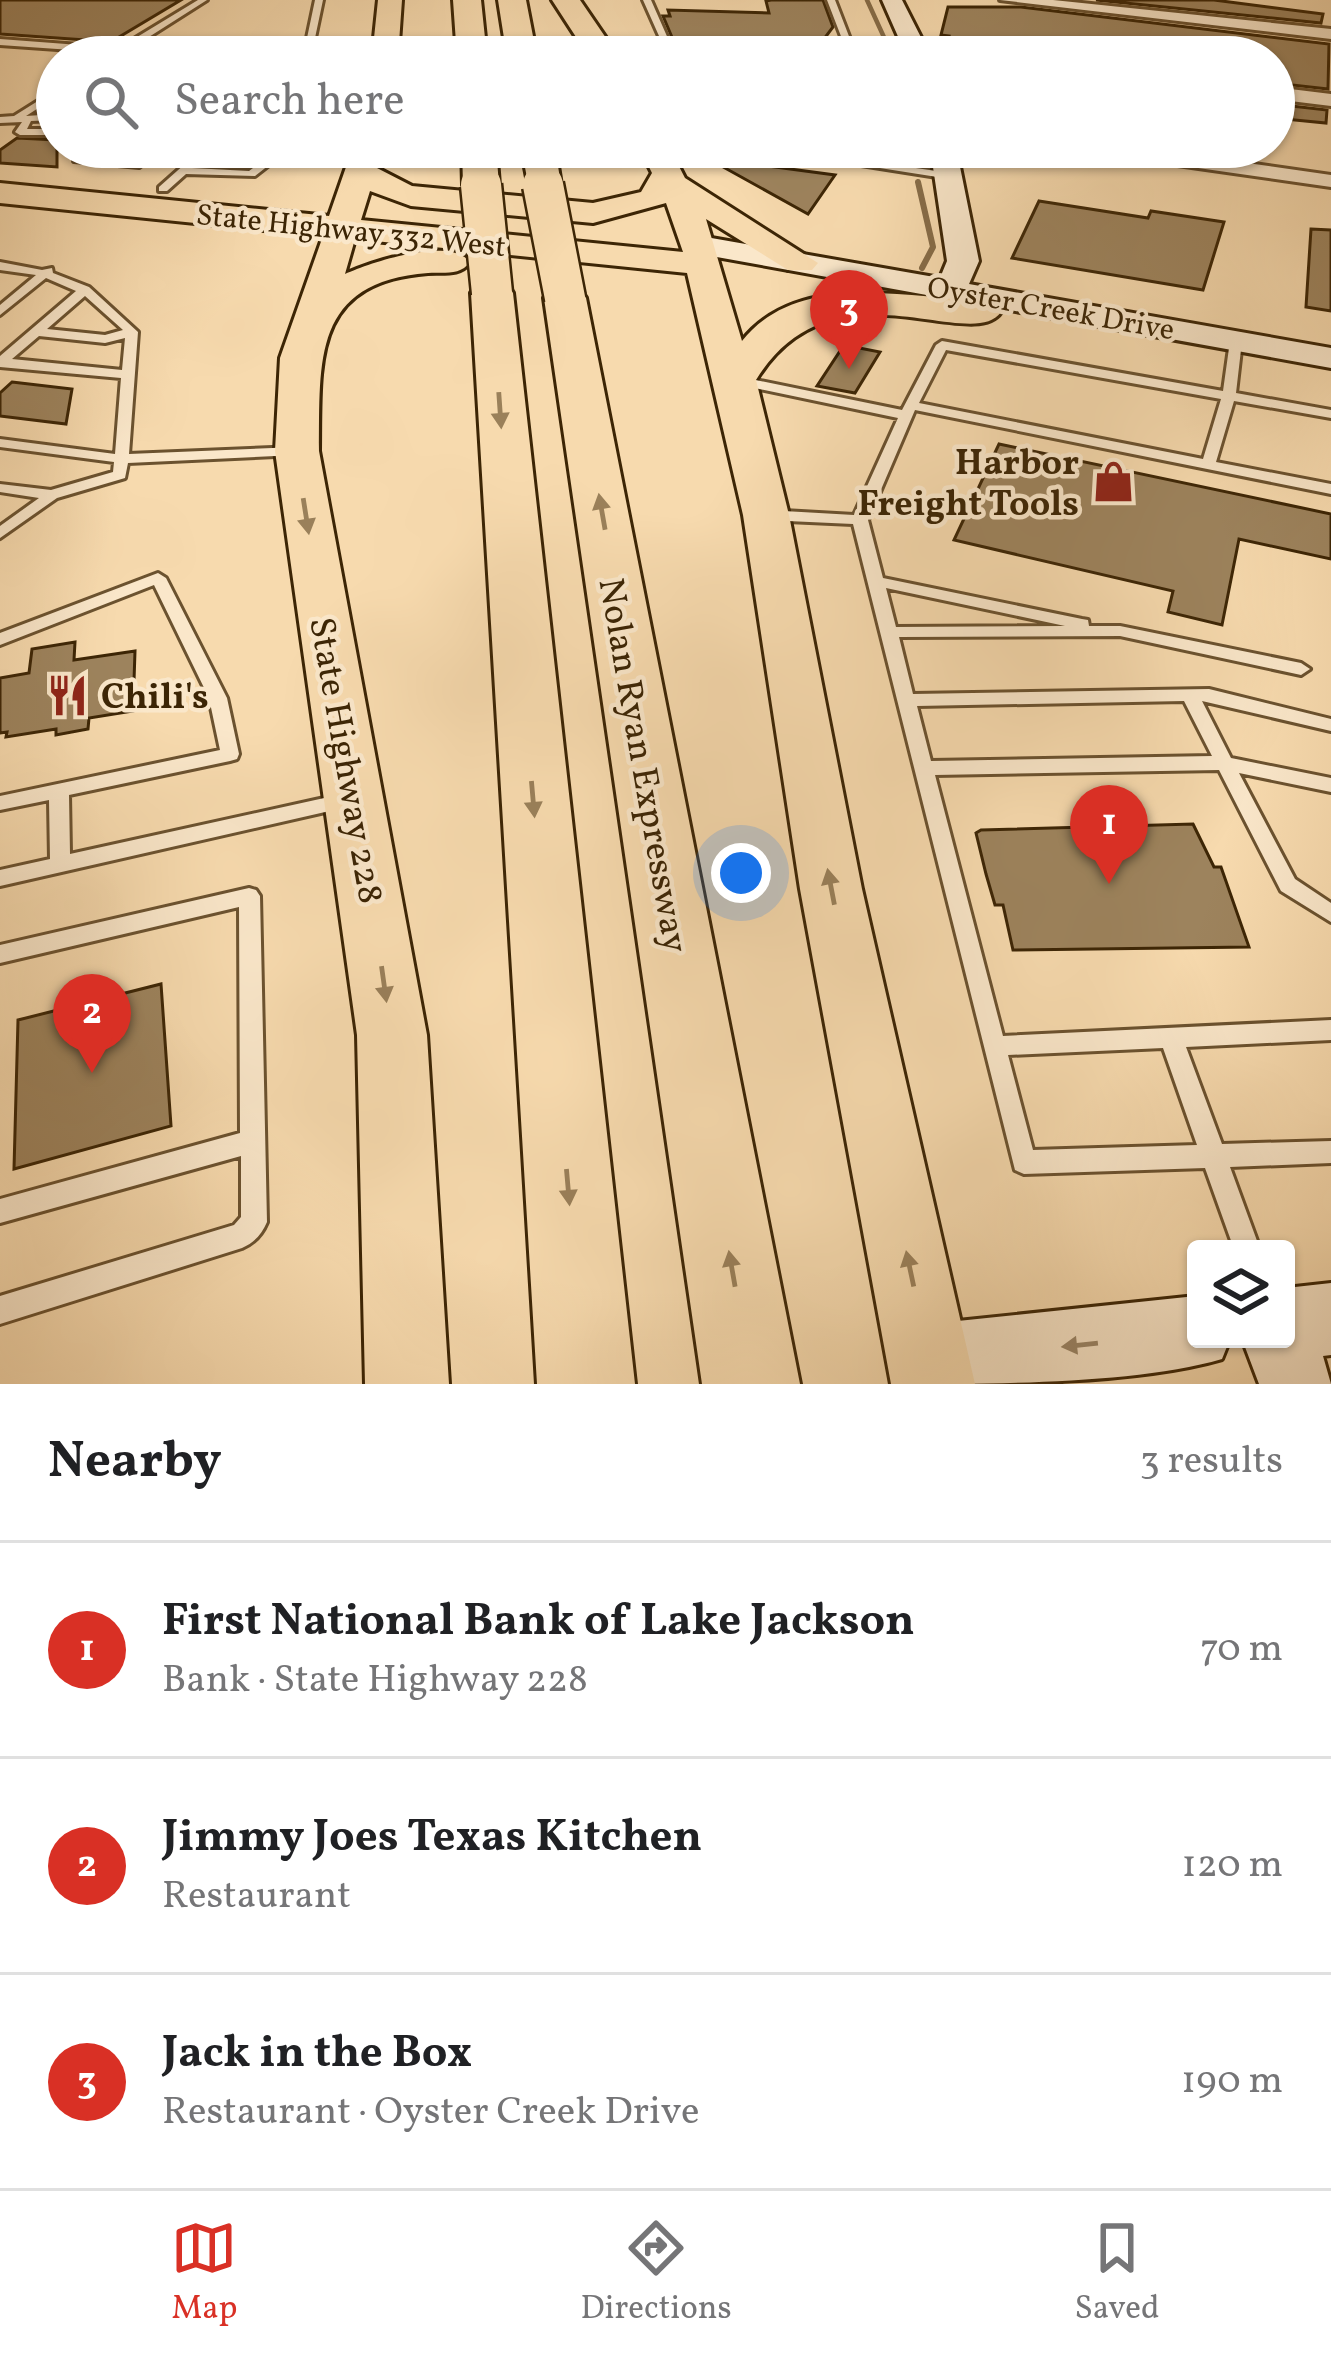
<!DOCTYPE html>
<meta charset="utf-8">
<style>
body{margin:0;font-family:Vollkorn,serif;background:#f6f6f6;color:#202124}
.controls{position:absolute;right:36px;bottom:36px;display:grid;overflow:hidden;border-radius:12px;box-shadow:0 3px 9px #0004}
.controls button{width:108px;height:108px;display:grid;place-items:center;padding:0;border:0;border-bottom:3px solid #e0e0e0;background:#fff;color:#202124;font:60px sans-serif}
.you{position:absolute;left:741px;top:873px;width:42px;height:42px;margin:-30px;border:9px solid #fff;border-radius:50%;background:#1a73e8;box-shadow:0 0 0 18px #1a73e833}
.badge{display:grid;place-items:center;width:78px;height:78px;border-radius:50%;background:#d93025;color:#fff;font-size:39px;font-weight:700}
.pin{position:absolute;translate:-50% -99px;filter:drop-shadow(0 3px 6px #0008)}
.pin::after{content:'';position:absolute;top:63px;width:42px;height:36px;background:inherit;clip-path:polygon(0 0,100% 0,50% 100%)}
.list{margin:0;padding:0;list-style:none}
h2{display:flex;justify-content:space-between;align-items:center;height:156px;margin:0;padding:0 48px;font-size:51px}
h2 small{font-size:39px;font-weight:400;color:#757577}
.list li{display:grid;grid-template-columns:78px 1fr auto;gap:36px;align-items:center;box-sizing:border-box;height:216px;padding:0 48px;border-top:3px solid #e0e0e0}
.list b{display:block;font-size:45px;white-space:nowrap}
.list p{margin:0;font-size:39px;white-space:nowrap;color:#757577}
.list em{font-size:39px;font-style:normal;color:#757577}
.icon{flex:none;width:66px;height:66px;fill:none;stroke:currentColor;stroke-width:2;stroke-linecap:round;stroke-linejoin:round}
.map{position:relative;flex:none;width:1331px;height:1384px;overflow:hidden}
.search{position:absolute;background:#fff;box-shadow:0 3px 9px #0004;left:36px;right:36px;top:36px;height:132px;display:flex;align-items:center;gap:30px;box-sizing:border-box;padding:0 42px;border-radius:66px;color:#757577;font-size:45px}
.sheet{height:804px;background:#fff}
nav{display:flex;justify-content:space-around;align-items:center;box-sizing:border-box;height:168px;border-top:3px solid #e0e0e0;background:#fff;font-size:33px;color:#757577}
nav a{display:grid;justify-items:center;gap:6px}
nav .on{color:#d93025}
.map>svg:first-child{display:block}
</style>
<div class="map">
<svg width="1331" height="1384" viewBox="0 0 1331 1384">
<rect width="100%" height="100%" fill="#f7daae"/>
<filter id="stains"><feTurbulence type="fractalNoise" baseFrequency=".00167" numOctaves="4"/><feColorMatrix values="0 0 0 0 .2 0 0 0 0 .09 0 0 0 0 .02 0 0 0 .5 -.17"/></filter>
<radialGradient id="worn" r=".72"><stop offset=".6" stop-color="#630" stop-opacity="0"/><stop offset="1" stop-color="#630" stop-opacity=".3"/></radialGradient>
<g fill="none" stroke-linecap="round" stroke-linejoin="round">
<path stroke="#866c48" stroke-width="4.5" d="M 867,0 L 893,57
M 911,147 L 913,157"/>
<path stroke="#866c48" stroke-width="6" d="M 912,154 L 915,166
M 918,182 L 933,247 L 922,268"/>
</g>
<path fill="#9d835d" stroke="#3c2505" stroke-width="3" d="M 0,0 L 181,0 L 114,40 L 100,41 L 0,34 Z
M 771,0 L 823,0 L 833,27 L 815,51 L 674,42 L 663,16 L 670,16 L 668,10 L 769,13 L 766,1 Z
M 1096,0 L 1214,0 L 1323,14 L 1321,23 Z
M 948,7 L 1021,7 L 1329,44 L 1328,89 L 1274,83 L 1274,57 L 1251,57 L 1202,41 L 1196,57 L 1098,57 L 947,44 L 949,36 L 941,35 Z
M 1274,104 L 1327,110 L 1326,123 L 1274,118 Z
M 17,138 L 57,140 L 57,167 L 0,163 L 0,150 Z
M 707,158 L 835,175 L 808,214 Z
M 1039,201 L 1148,218 L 1151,211 L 1224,222 L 1203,290 L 1012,258 Z
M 1311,229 L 1331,230 L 1331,311 L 1306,307 Z
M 844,345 L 880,352 L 855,393 L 817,386 Z
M 12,382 L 72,389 L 66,424 L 0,416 L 0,393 Z
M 999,444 L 1331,514 L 1331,559 L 1239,539 L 1222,625 L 1168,612 L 1173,591 L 954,540 Z
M 75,642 L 74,660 L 135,651 L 133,711 L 89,718 L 88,729 L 56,735 L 56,729 L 6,737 L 7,732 L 0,733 L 0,678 L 29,673 L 32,649 Z
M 1193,824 L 1214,867 L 1221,867 L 1249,947 L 1013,950 L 1003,905 L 995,905 L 986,874 L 976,833 L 981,830 Z
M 161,984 L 171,1126 L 14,1169 L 18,1020 Z"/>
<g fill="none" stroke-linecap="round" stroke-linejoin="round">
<defs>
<path id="lane" d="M 198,0 L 207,0 L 130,49 L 212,57 L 172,57 L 0,45 L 0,39 L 119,48 Z
M 315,0 L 323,0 L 311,57 L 303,57 Z
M 643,0 L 651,0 L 673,50 L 757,57 L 667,54 Z
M 827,0 L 835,0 L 857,57 L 849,57 Z
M 57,89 L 57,96 L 26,116 L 57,114 L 57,120 L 31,121 L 27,129 L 57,129 L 57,135 L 20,135 L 15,132 L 22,122 L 0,123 L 0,117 L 14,116 Z
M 87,147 L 98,147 L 87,157 L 137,161 L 154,147 L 165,147 L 139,167 L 74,161 L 74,157 Z
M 204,147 L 215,147 L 192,168 L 249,171 L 281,147 L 292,147 L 255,176 L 186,174 L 167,191 L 159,191 L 159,187 Z
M 746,147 L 772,147 L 950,173 L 955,176 L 950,179 Z
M 0,262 L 42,270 L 52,268 L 53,273 L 89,287 L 138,332 L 129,454 L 297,447 L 304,451 L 297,455 L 128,463 L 125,478 L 57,498 L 0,538 L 0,526 L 39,498 L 0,492 L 0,484 L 51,490 L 113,472 L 114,462 L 0,447 L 0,439 L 115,454 L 121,378 L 0,367 L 0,356 L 76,291 L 46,278 L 0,315 L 0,305 L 36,275 L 0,270 ZM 85,296 L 123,330 L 105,335 L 47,329 ZM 39,336 L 105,343 L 125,338 L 122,370 L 12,359 Z
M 1236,337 L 1242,341 L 1236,393 L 1331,410 L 1331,418 L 1234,401 L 1216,462 L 1331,484 L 1331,494 L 915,410 L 868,520 L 883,578 L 1082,619 L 1088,620 L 1089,626 L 1120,626 L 1301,663 L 1310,669 L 1301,675 L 1120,636 L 899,637 L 913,694 L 1209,689 L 1331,719 L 1331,731 L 1202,701 L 1231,758 L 1331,778 L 1331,792 L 1239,773 L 1295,879 L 1331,903 L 1331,922 L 1281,891 L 1219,770 L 935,775 L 1003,1036 L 1331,1020 L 1331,1040 L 1186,1047 L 1222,1144 L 1331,1141 L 1331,1163 L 1230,1167 L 1260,1249 L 1234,1249 L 1205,1168 L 1024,1174 L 1015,1170 L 853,524 L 766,520 L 758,515 L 766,510 L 854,515 L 898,418 L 736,384 L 729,380 L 736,376 L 902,410 L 936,345 L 942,341 L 1223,391 L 1230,341 ZM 946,350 L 1221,399 L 1203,459 L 919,403 ZM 886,588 L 1065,626 L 896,627 ZM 1184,701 L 1212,756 L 931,761 L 917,706 ZM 1163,1048 L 1197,1145 L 1033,1150 L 1008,1055 Z
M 158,573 L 166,578 L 227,698 L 239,754 L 237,759 L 230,761 L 69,795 L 70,854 L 347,793 L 354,795 L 357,800 L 354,805 L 347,807 L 0,886 L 0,870 L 50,859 L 49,800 L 0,810 L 0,796 L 220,750 L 209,698 L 154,585 L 0,645 L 0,633 Z
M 249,888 L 256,890 L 260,896 L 267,1222 C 262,1234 254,1243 242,1248 L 0,1324 L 0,1296 L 234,1225 L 241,1217 L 241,1156 L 0,1223 L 0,1199 L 240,1133 L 239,907 L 0,963 L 0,945 Z"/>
<path id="street" d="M 1000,0 L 1053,0 L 1331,29 L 1331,39 Z
M 1274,87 L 1331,94 L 1331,106 L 1274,99 Z
M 1083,147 L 1135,147 L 1331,175 L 1331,187 L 1093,153 Z"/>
<path id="secondary" d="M 882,0 L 902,0 L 931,57 L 907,57 Z
M 930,147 L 956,147 L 979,261 L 969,284 L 1331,348 L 1331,368 L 700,254 L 685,245 L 700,236 L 940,278 L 947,261 Z
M 1331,1283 L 1331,1355 L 1323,1356 L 1331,1384 L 1259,1384 L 1242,1339 L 1286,1339 L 1286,1288 Z
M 1196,1296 L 1196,1339 L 1230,1339 L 1222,1359 C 1136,1384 995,1384 901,1384 L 892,1361 L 903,1335 L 929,1324 Z"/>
<path id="primary" d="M 378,0 L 402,0 L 398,57 L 372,57 Z
M 353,147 L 383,147 L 377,168 L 412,186 L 593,203 L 641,192 L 652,173 L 639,147 L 669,147 L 685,178 L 818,263 L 812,270 L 788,270 L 706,219 L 742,341 C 797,271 905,297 982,301 L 1001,312 C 971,355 832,256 756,380 L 789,515 L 862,889 L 975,1384 L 891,1384 L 800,889 L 743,515 L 687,273 L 355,239 L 345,274 C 372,262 449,236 470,262 C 460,276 444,272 428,273 C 312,282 320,360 319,451 L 427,1035 L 449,1384 L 365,1384 L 357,1035 L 275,451 L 280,358 L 323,236 L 0,203 L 0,183 L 329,216 ZM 370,191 L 411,206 L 593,223 L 666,203 L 683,252 L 361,220 Z"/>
<path id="highway" d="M 453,0 L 481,0 L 487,57 L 457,57 Z
M 498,0 L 526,0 L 537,57 L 507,57 Z
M 552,0 L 580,0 L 619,57 L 589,57 Z
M 462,147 L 496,147 L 499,185 L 494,193 L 468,193 L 463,185 Z
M 521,147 L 555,147 L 561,185 L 556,193 L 530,193 Z
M 492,280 L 507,284 L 513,293 L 635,1384 L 537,1384 L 471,293 L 477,284 Z
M 565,285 L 580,289 L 586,298 L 800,1384 L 702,1384 L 544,298 L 550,289 Z"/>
</defs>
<use href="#lane" stroke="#6b522f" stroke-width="6"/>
<use href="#street" stroke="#6b522f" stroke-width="6"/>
<use href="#secondary" stroke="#3c2505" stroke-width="6"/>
<use href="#primary" stroke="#3c2505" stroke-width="6"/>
<use href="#highway" stroke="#3c2505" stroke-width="6"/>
<use href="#lane" fill="#fae7ca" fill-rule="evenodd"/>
<use href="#street" fill="#fae7ca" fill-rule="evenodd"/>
<use href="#secondary" fill="#fae7ca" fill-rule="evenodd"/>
<use href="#primary" fill="#f7daae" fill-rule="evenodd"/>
<use href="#highway" fill="#f7daae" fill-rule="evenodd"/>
<defs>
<path id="highway-bridge" d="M 481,185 L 492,293
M 543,185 L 565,298"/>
</defs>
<use href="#highway-bridge" stroke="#3c2505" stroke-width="45" stroke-linecap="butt"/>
<use href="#highway-bridge" stroke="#f7daae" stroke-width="40"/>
</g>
<defs><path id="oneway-solid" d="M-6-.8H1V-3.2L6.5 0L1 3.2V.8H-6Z" transform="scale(3)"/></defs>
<g fill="#9a805a">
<use href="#oneway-solid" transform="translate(500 410) rotate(86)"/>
<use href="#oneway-solid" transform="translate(602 512) rotate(-100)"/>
<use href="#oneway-solid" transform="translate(306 516) rotate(81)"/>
<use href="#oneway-solid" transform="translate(533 799) rotate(85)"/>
<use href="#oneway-solid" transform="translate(831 887) rotate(-101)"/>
<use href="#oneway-solid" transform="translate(384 984) rotate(82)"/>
<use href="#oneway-solid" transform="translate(568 1187) rotate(85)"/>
<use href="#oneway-solid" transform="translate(732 1269) rotate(-100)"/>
<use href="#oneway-solid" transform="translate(910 1269) rotate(-102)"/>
</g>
<use fill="#9b8668" href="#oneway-solid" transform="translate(1080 1345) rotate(174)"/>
<defs>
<symbol id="shop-bare" viewBox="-9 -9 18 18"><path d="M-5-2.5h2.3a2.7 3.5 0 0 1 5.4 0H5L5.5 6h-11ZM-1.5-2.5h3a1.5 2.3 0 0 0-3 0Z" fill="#8f2418" stroke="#fae7ca" stroke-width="2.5" paint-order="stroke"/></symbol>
<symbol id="restaurant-bare" viewBox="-9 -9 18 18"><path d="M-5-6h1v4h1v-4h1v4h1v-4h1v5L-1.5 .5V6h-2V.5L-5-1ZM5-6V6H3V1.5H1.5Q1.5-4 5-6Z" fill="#8f2418" stroke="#fae7ca" stroke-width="2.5" paint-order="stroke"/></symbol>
</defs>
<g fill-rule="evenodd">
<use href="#shop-bare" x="1084" y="452" width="59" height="59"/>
<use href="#restaurant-bare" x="38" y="666" width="59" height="59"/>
</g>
<g text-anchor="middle" stroke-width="9" stroke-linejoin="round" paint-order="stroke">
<g font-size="30" fill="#3c2505" stroke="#fae7ca">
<text transform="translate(351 230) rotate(6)" y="10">State Highway 332 West</text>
<text transform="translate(1051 308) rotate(10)" y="10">Oyster Creek Drive</text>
</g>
<g font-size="36" font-weight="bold" fill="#3c2505" stroke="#fae7ca" text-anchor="end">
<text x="1079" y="474">Harbor<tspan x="1079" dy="41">Freight Tools</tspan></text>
<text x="101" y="708" text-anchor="start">Chili's</text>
</g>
<g font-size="36" fill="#3c2505" stroke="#fae7ca">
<text transform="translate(348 760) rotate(80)" y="13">State Highway 228</text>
<text transform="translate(645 765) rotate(80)" y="13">Nolan Ryan Expressway</text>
</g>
</g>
<rect width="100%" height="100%" filter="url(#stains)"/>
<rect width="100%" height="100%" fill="url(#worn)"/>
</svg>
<div class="controls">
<button><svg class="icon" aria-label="layers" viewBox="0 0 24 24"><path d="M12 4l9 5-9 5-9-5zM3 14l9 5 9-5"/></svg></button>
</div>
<div class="you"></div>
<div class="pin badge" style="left:1109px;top:884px">1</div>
<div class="pin badge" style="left:92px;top:1073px">2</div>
<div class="pin badge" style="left:849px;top:369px">3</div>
<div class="search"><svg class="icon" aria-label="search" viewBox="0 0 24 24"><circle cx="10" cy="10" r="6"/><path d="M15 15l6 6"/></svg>Search here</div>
</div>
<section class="sheet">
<h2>Nearby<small>3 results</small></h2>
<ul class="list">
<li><span class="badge">1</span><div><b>First National Bank of Lake Jackson</b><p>Bank · State Highway 228</p></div><em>70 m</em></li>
<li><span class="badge">2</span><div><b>Jimmy Joes Texas Kitchen</b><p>Restaurant</p></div><em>120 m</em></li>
<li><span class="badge">3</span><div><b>Jack in the Box</b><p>Restaurant · Oyster Creek Drive</p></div><em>190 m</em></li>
</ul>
</section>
<nav>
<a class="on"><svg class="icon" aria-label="map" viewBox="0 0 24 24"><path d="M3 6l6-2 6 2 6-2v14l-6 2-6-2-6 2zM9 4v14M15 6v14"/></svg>Map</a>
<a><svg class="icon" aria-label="directions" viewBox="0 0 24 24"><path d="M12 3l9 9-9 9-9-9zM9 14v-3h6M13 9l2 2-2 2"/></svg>Directions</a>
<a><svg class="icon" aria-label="saved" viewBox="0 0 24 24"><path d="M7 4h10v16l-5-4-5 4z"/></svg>Saved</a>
</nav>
